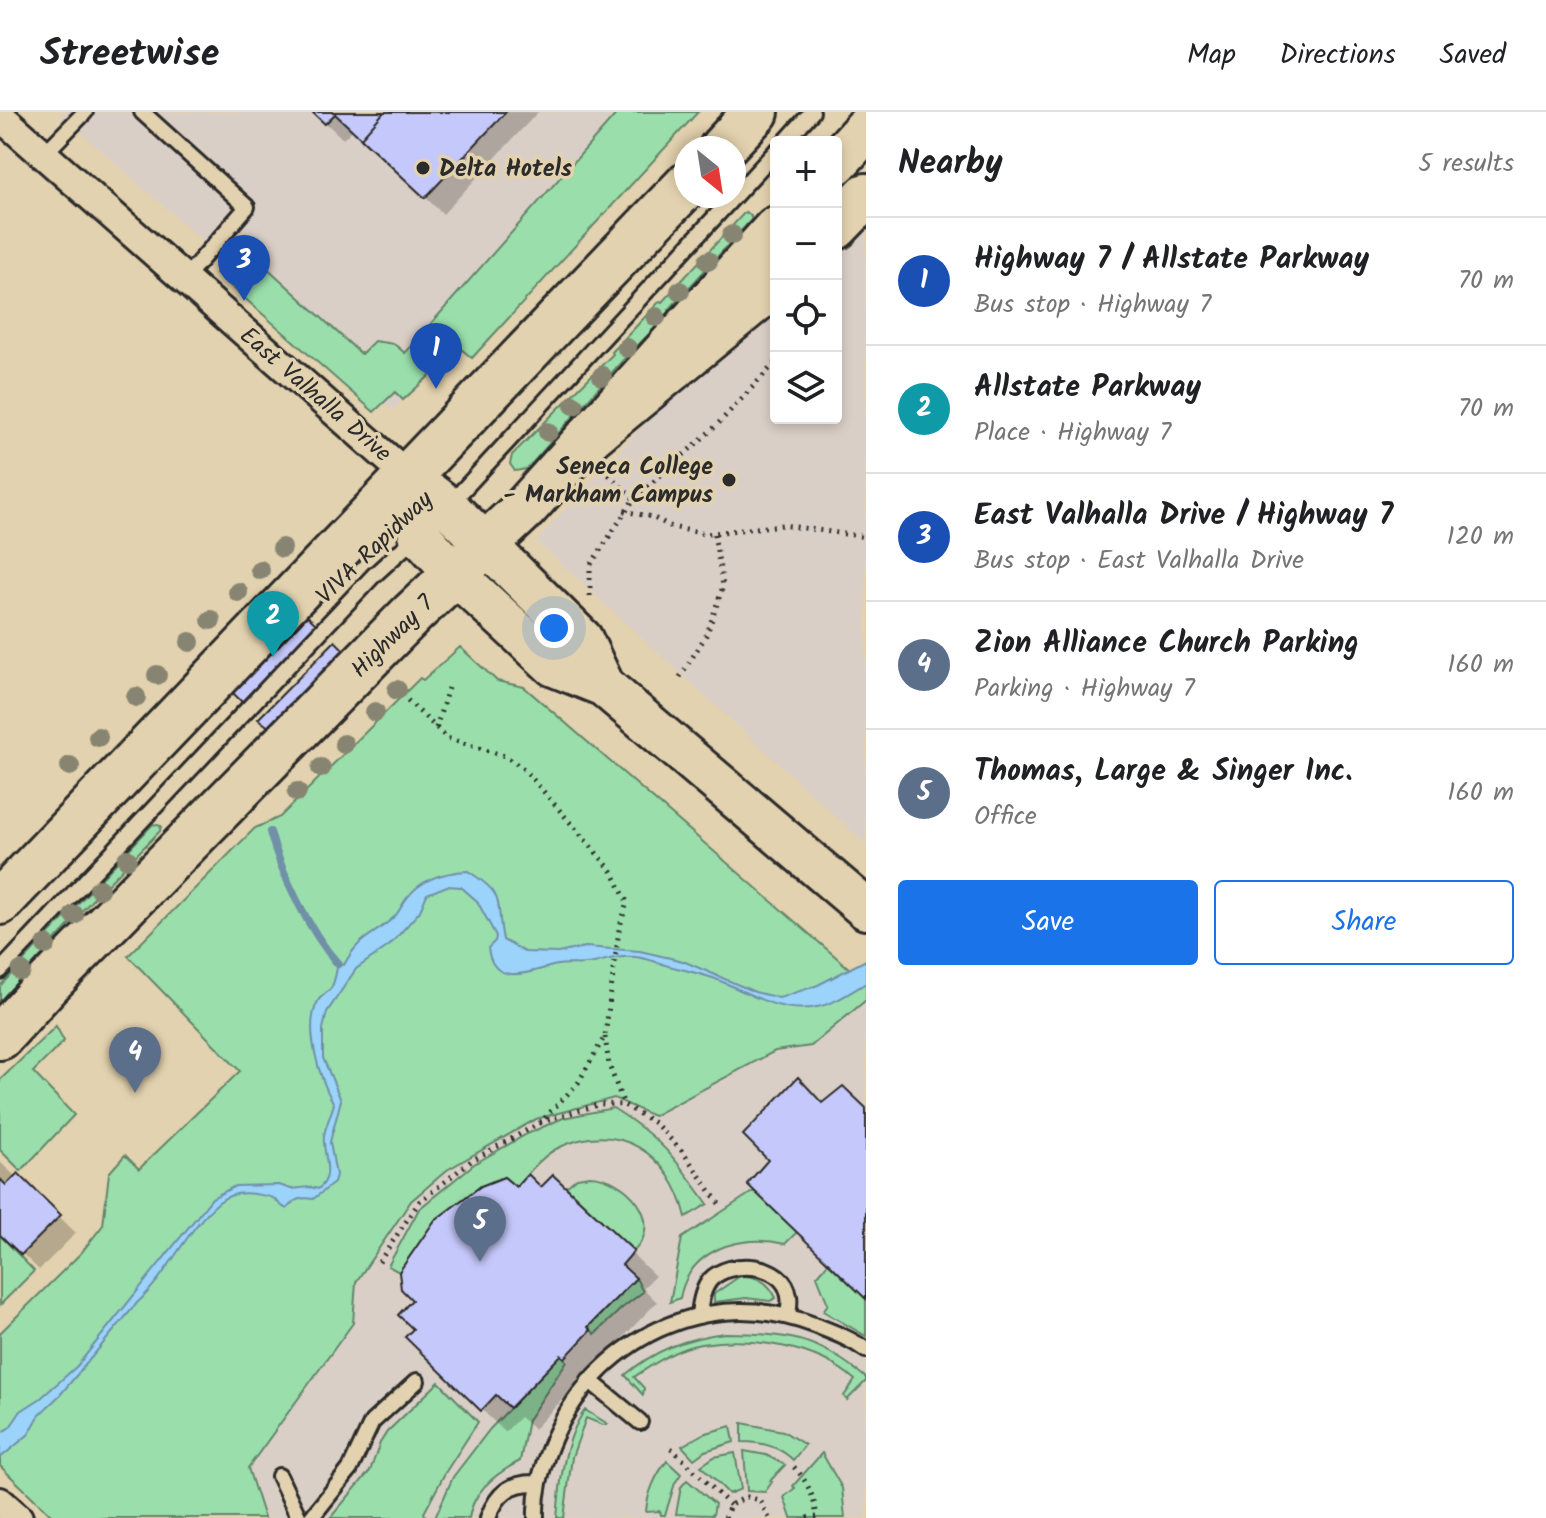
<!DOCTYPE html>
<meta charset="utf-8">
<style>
body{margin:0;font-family:Kalam,sans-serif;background:#f6f6f6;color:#202124}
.controls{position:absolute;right:24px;top:24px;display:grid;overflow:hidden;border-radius:8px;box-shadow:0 4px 12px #0003}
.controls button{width:72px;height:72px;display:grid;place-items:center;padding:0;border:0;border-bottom:2px solid #e0e0e0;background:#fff;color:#202124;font:40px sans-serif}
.compass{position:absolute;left:674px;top:24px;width:72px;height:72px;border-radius:50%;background:#fff;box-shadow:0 4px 12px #0003;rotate:150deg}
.you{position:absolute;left:554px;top:516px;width:28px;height:28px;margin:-20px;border:6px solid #fff;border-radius:50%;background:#1a73e8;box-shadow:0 0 0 12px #1a73e833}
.badge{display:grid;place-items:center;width:52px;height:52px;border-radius:50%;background:#1a73e8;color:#fff;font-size:26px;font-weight:700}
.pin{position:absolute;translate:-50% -66px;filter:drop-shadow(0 2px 4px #0008)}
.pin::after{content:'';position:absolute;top:42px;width:28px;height:24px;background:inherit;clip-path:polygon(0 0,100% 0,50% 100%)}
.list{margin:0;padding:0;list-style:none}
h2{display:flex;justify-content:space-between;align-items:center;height:104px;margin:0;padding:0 32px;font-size:34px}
h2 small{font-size:26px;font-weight:400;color:#757577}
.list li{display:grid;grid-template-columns:52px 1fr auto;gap:24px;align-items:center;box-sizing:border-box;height:128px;padding:0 32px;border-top:2px solid #e0e0e0}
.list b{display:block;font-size:30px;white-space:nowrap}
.list p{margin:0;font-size:26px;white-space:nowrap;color:#757577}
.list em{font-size:26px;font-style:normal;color:#757577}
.actions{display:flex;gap:16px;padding:24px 32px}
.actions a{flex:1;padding:18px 0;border:2px solid #1a73e8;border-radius:8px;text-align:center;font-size:28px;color:#1a73e8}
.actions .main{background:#1a73e8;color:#fff}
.icon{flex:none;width:44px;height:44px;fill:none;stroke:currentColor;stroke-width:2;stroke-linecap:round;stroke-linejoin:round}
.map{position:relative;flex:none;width:866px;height:1406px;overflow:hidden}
header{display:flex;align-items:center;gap:48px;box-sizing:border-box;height:112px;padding:0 40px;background:#fff;border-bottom:2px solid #e0e0e0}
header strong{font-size:38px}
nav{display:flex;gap:44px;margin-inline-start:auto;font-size:28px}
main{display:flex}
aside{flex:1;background:#fff}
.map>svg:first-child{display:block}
</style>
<header>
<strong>Streetwise</strong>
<nav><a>Map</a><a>Directions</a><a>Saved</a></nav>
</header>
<main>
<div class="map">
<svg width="866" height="1406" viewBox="0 0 866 1406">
<rect width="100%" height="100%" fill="#e3d2af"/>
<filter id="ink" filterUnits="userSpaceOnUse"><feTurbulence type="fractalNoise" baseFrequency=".0125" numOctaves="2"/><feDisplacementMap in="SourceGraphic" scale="16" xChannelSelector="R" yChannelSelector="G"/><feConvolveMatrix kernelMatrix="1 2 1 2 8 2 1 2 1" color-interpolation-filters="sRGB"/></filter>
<g filter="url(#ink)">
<path fill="#dacfc6" d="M 58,0 L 668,0 L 393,299 Z
M 866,70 L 866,732 L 536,429 L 776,168 L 776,306 L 836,306 L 836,103 Z
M 866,888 L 866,1406 L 264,1406 L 248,1356 L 353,1211 L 356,1170 L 411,1089 L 447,1058 L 536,1007 L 614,986 L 653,1004 L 775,939 L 811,934 Z"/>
<path fill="#9adfab" stroke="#62856b" stroke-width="2" d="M 618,0 L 698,0 L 472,246 L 460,236 L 403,288 L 395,280 L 374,300 L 216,161 L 238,129 L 361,242 L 374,229 L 394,232 L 405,241 Z
M 745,100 L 751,103 L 751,108 L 674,192 L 669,198 L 671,200 L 622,249 L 527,357 L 515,359 L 510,352 L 512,343 L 613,242 L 612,240 L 660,189 L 662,190 Z
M 460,535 L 497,569 L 524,575 L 866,871 L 866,888 L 811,934 L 775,939 L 653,1004 L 614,986 L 536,1007 L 447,1058 L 411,1089 L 356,1170 L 353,1211 L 248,1356 L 264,1406 L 54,1406 L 0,1354 L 0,1221 L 81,1141 L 103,1113 L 109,1061 L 125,1043 L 139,1057 L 240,959 L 128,844 L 255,716 L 280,705 L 420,566 L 423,568 Z
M 153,712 L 161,714 L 160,719 L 92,788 L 0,889 L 0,874 Z
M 56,914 L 64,929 L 33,960 L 74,1003 L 21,1059 L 0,1038 L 0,968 Z
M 613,996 C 661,1026 676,1047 708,1092 L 686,1105 C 671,1042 618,1005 556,1037 C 541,1045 527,1063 516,1075 L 504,1065 L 481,1074 L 435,1109 L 399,1160 L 388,1154 L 419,1097 L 474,1052 L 527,1022 L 563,1006 Z
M 590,1064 C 625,1065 666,1108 634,1139 L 566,1075 L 577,1066 Z
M 754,1079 L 797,1120 L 785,1132 C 741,1121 689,1137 680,1186 L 670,1190 L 682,1126 Z
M 0,1123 L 34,1159 L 0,1193 Z
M 828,1151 L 866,1187 L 866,1224 L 823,1199 L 828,1192 L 817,1164 Z
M 740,1164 C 757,1164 768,1169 776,1186 L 770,1189 L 746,1186 L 714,1190 L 714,1182 Z
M 636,1166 L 643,1180 L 622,1196 L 595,1222 L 588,1215 Z
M 724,1221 C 786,1222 817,1224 866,1266 L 866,1269 L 847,1288 L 844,1284 L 855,1268 C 817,1234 751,1224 701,1232 C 676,1236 655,1251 634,1265 L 644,1276 L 643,1283 L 625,1263 C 655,1238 686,1226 724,1221 Z
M 561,1243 L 567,1249 L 528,1308 L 520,1349 C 496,1361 473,1378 469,1406 L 435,1406 L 453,1365 L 490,1317 Z
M 439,1270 L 478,1310 L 445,1361 L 424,1401 L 427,1406 L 330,1406 L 370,1359 L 380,1331 L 387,1320 Z
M 585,1298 L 608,1312 L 603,1313 L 586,1306 L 572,1345 L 564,1406 L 557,1406 C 560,1371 564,1327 585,1298 Z
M 742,1311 L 783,1319 L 805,1333 L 793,1348 C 779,1334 762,1330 742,1330 Z
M 731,1314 L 734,1330 L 705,1339 L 694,1347 L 682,1334 L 703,1322 Z
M 744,1339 L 766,1343 L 785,1353 L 770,1369 L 772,1370 L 765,1380 L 747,1379 Z
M 735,1341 L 741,1377 L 729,1382 L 701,1354 L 714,1345 Z
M 822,1341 L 842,1376 L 845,1406 L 791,1406 L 784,1385 L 795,1376 L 793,1374 Z
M 667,1349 L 681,1362 L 675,1371 L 665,1403 L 661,1403 L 660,1399 L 646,1400 C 647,1382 656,1362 667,1349 Z
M 687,1368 L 715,1392 L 713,1403 L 676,1402 L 681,1375 Z"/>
<path fill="#9cd3fb" stroke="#6f90a8" stroke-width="2" d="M 468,759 C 507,784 495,787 503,828 L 525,840 L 558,841 L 585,835 L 640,839 L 683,849 L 755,880 L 779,886 L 818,873 L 866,848 L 866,871 C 851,880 834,892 817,895 C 778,903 747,879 713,866 C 697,861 681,857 665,853 C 656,850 646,846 636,845 C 618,844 610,847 594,851 C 582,854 569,851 557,853 C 533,858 493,878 488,836 L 495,829 L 496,824 L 477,789 L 461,775 L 447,774 L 427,782 L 420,799 L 390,833 L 356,857 L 327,900 L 323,917 L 323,946 L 341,988 L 330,1030 L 336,1063 L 334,1071 L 313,1087 C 301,1085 294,1087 287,1097 C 280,1094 279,1090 273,1086 C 269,1084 259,1083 254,1082 C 242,1080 229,1082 219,1090 C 187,1116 169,1162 137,1191 L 60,1283 L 40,1302 L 29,1322 L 0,1346 L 0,1322 L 10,1315 L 21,1299 L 41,1286 L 77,1254 L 212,1086 L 235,1074 L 279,1073 L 291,1077 L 310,1075 L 318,1077 C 336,1064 322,1043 324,1023 C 326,1013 331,1002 334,992 C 320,968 303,916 318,889 C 320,884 328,881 331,876 C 335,870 336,859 338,852 L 344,853 C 360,823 371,826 393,806 C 399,801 402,792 407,786 C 422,766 444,760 468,759 Z"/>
<path fill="#0003" d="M 314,0 L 538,0 L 443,102 L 353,17 L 343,27 Z
M 304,503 L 323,521 L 252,597 L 233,578 Z
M 0,1050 L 17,1066 L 18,1064 L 76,1121 L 39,1158 L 0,1120 Z
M 553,1065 L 655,1164 L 643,1176 L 657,1190 L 610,1239 L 613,1243 L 585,1264 L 534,1317 L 520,1305 L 505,1320 L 430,1248 L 516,1078 L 541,1077 Z"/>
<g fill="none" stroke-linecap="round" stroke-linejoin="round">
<path stroke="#6f90a8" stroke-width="8" d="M 270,720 C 282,763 309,819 338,852"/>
</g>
<path fill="#c5c8fa" stroke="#2b2b2b" stroke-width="2" d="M 312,0 L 506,0 L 425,86 L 335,2 L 325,12 Z
M 384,0 L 506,0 L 425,86 L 361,26 Z
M 303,500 L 316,512 L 242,590 L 230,578 Z
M 335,529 L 346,540 L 270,616 L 258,607 Z
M 798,965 L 822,991 L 843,974 L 866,996 L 866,1187 L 747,1072 L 768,1048 L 743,1023 Z
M 18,1061 L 61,1103 L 21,1143 L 0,1123 L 0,1067 L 6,1073 Z
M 528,1062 L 541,1075 L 553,1063 L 634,1139 L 622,1153 L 636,1166 L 588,1215 L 591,1218 L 565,1246 L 561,1243 L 510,1296 L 496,1283 L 481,1299 L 405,1225 L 413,1217 L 398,1203 L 412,1188 L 401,1177 L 399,1160 L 435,1108 L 481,1074 L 504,1065 L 516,1075 Z"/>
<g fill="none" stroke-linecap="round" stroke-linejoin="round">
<defs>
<path id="lane" d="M 142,0 L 247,95 L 185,166
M 785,30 L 812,0
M 43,43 L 85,0
M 450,392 L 776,39
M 0,859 L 373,464 L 418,423
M 699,1204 C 700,1191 702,1178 710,1168 C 730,1147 784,1150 789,1184 C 790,1189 789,1197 788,1203
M 589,1268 L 640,1310
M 279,1364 L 299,1406
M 311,1406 L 350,1357 L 372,1310 L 417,1269
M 488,1406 C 497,1381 511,1370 537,1371
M 536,1406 C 535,1380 541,1359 550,1335 C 593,1227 707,1170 817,1214 C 835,1221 851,1227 866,1238"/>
<path id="street" d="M 0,4 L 408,364
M 0,1390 L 18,1406"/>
<path id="secondary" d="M 408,364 L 419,422 L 455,462 L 554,554 L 604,574 L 866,797
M 408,364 L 447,394 L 582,527 L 604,574"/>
<path id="primary" d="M 722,36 L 756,0
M 836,50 L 866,17
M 0,790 L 686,74
M 0,925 L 47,873 L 412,502 L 525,396 L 776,117"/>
<path id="highway" d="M 836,115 L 866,84
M 590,324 L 776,171"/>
</defs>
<use href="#lane" stroke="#2b2b2b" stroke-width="20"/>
<use href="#street" stroke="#2b2b2b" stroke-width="34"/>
<use href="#secondary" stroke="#2b2b2b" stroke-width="46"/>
<use href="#primary" stroke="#2b2b2b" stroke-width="50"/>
<use href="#highway" stroke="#2b2b2b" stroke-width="50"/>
<path stroke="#2b2b2b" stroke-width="5" stroke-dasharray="2 6" stroke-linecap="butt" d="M 603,357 L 634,387
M 624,399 L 652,405 L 672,415 L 705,422 L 782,413 L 866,425
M 590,484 L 590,454 L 634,387 L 716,314 L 776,250
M 680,565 L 707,522 L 723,474 L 714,422
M 436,616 L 448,576
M 605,925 L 609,953 L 624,993 L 655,1011 L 683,1040 L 720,1093
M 540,1010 L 601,992 L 624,993
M 379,1150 L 419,1090 L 471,1049 L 540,1011 L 578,971 L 605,924 L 619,818 L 627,790 L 612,759 L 524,657 L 505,644 L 447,626 L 402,583
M 671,1336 L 730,1393
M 794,1355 C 808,1370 814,1385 817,1405 L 802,1406
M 725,1406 L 730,1393 L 747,1385 L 760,1388 L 769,1406"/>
<use href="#lane" stroke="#e3d2af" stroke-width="14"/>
<use href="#street" stroke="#e3d2af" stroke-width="28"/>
<use href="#secondary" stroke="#e3d2af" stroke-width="40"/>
<use href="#primary" stroke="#e3d2af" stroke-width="44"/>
<use href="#highway" stroke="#e3d2af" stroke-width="44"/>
</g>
<g fill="#878571">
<circle cx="732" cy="123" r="10"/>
<circle cx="708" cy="149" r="10"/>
<circle cx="680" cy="179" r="10"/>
<circle cx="656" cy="205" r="10"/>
<circle cx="627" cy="236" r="10"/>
<circle cx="602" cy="264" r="10"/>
<circle cx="574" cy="293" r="10"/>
<circle cx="548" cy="320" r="10"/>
<circle cx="282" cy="436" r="10"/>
<circle cx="260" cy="458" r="10"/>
<circle cx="238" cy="480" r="10"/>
<circle cx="211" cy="508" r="10"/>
<circle cx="190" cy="530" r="10"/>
<circle cx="157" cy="563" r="10"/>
<circle cx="397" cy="578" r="10"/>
<circle cx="136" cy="585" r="10"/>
<circle cx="375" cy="600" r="10"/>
<circle cx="98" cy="625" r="10"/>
<circle cx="344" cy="632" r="10"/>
<circle cx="70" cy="654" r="10"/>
<circle cx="321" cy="656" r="10"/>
<circle cx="297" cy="680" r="10"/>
<circle cx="127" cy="747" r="10"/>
<circle cx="99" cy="777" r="10"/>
<circle cx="74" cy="803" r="10"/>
<circle cx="46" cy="833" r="10"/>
<circle cx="21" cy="859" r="10"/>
</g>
</g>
<g fill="#2b2b2b" stroke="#e3d2af" stroke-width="3">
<circle cx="423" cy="56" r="8"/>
<circle cx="729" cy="368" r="8"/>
</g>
<g text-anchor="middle" stroke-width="7" stroke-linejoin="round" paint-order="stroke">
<g font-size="24" font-weight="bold" fill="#2b2b2b" stroke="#e3d2af" text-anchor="start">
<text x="439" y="64">Delta Hotels</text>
<text x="713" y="362" text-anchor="end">Seneca College<tspan x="713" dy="28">- Markham Campus</tspan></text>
</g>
<g font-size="24" fill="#2b2b2b" stroke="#e3d2af">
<text transform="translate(316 282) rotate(41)" y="8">East Valhalla Drive</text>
<text transform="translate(374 435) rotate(-44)" y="8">VIVA Rapidway</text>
<text transform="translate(392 524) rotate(-45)" y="8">Highway 7</text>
</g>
</g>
</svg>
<div class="controls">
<button>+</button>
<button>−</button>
<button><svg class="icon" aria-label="locate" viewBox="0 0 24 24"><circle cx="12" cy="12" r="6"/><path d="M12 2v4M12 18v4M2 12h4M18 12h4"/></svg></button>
<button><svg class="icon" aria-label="layers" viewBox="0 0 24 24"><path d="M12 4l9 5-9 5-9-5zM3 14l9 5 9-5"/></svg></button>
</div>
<svg class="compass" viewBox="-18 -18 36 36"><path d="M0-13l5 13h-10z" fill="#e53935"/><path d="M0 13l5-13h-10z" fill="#757577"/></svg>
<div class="you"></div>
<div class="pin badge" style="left:436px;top:277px;background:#1a4fb4">1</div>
<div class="pin badge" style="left:273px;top:545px;background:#0f9aa8">2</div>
<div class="pin badge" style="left:244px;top:189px;background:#1a4fb4">3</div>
<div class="pin badge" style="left:135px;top:981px;background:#5c6f8a">4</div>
<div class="pin badge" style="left:480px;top:1150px;background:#5c6f8a">5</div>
</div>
<aside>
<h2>Nearby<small>5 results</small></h2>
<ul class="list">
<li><span class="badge" style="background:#1a4fb4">1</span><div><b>Highway 7 / Allstate Parkway</b><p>Bus stop · Highway 7</p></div><em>70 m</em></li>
<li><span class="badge" style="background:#0f9aa8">2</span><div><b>Allstate Parkway</b><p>Place · Highway 7</p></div><em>70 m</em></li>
<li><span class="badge" style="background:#1a4fb4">3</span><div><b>East Valhalla Drive / Highway 7</b><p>Bus stop · East Valhalla Drive</p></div><em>120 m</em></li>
<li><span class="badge" style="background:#5c6f8a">4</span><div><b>Zion Alliance Church Parking</b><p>Parking · Highway 7</p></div><em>160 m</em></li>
<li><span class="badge" style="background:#5c6f8a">5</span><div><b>Thomas, Large &amp; Singer Inc.</b><p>Office</p></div><em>160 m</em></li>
</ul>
<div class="actions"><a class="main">Save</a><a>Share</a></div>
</aside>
</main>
